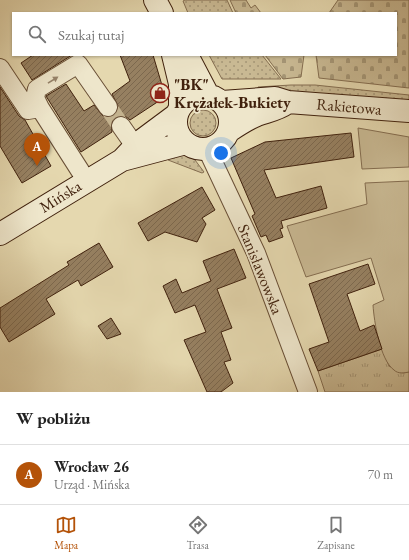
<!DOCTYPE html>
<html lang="pl">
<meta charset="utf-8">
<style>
body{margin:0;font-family:"EB Garamond",serif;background:#f2f2f2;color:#222}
.you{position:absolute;left:221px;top:153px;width:14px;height:14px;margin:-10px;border:3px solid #fff;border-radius:50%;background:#1a73e8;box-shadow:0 0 0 6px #1a73e833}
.badge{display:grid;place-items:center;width:26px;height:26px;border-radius:50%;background:#b45309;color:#fff;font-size:13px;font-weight:700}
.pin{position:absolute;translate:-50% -33px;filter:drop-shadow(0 1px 2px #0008)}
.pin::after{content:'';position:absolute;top:21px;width:14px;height:12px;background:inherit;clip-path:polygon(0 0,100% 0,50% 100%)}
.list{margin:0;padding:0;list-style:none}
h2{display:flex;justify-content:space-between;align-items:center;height:52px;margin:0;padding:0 16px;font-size:17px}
h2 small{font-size:13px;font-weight:400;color:#767676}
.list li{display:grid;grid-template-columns:26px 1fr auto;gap:12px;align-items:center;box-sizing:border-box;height:60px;padding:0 16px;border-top:1px solid #e0e0e0}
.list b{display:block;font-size:15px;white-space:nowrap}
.list p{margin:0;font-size:13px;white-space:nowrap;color:#767676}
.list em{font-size:13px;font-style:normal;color:#767676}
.icon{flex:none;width:22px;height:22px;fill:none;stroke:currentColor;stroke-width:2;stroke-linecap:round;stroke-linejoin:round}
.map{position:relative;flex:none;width:409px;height:392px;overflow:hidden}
.search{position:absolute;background:#fff;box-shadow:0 1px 3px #0004;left:12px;right:12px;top:12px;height:44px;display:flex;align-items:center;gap:10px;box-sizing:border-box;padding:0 14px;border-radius:0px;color:#767676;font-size:15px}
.sheet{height:112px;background:#fff}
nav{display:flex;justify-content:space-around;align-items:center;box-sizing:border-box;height:56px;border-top:1px solid #e0e0e0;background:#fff;font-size:11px;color:#767676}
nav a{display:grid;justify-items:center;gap:2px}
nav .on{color:#b45309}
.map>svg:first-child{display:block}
</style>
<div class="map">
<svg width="409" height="392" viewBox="0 0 409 392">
<defs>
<pattern id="grass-dots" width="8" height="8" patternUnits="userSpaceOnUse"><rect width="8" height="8" fill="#c9b993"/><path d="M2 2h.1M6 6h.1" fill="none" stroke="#a59676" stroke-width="1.8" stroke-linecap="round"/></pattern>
<pattern id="cemetery-stones" width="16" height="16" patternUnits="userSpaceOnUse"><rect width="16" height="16" fill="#c9b993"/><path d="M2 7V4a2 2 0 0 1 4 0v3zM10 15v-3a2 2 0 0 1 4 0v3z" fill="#a59676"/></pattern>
<pattern id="park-tufts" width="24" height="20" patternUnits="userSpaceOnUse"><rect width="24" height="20" fill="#c9b993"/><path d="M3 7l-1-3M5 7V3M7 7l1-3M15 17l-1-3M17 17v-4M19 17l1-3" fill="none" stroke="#a59676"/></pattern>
<pattern id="building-hatch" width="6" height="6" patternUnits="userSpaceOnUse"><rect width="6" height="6" fill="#968061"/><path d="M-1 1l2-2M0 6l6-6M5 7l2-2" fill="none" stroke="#7c684e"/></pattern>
</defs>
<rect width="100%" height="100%" fill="#e5d8af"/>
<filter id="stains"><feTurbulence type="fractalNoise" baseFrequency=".005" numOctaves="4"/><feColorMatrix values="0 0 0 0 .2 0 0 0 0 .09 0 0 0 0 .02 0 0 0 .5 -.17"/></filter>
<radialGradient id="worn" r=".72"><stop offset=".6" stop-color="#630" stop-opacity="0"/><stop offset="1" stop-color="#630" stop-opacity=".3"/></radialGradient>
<path fill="url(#grass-dots)" stroke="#846d50" d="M 185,0 L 227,0 L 233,13 L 188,13 L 183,1 Z
M 209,55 L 262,55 L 281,79 L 222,79 Z
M 291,85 L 315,85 L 409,95 L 409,103 L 313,93 L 259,93 L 258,87 Z
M190 123a13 13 0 1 1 26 0a13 13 0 1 1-26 0Z
M 184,154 L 195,160 L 204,172 L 202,173 L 168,160 L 166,155 Z"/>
<path fill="url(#cemetery-stones)" stroke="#846d50" d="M 230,0 L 246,0 L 251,8 L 255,5 L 261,13 L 236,13 Z
M 338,0 L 409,0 L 409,88 L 319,78 L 316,55 L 396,55 L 396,13 L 329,13 Z
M 265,55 L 304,55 L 301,77 L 283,79 Z"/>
<path fill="url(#park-tufts)" stroke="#846d50" d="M 382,349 L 389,366 L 403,373 L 409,372 L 409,392 L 325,392 L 318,371 Z"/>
<path fill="#c9b993" stroke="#846d50" d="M 358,128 L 409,137 L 409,167 L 362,169 Z
M 409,181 L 409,372 C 404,373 398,374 394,370 C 380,360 374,321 373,305 L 384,300 L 371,258 L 306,277 L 287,226 L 367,204 L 365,183 Z"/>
<path fill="url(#building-hatch)" stroke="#40210d" d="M 33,55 L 72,55 L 32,80 L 21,63 Z
M 120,55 L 153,55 L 164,92 L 162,99 L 130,120 L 125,116 L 115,117 L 111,122 L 112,132 L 81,152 L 46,96 L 66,84 L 84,111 L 94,105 L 103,116 L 114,116 L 118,111 L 118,106 L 112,94 L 130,81 Z
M 0,87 L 19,116 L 25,120 L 51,166 L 22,183 L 0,146 Z
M 351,133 L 354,157 L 264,170 L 276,198 L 321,186 L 327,208 L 281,221 L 283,228 L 280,229 L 283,237 L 269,242 L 266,235 L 261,237 L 252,216 L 255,214 L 231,158 L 265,142 Z
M 202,187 L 215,210 L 202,218 L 206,224 L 197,242 L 165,232 L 148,241 L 138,223 Z
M 99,243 L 113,267 L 81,286 L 78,280 L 46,299 L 55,314 L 9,342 L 0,327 L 0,308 L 69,265 L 67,262 Z
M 234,249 L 246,278 L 217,289 L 232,328 L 221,332 L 231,360 L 224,362 L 233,383 L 221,392 L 207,392 L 184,340 L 206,332 L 195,305 L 175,313 L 163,286 L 176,279 L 182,293 L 211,281 L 203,261 Z
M 368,264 L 375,284 L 347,294 L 360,331 L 374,325 L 382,349 L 318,371 L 309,349 L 329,342 L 309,284 Z
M 111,318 L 121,334 L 107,339 L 98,326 Z"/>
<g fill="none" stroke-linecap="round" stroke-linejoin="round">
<path stroke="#c4b38f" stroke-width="18" stroke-dasharray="18 9" stroke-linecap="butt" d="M 108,107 L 121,126"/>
<defs>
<path id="street" d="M 0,68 L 28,110 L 40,108 L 86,180
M 40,108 L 35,98 L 37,89 L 78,64 L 108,107
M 121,126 L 135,146
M 207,149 L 256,253 L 308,392"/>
<path id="secondary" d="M 155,0 L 162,13
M 173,55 L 180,84 L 180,107
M 187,55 L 208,95
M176 122a27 27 0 1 1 54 0a27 27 0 1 1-54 0Z
M 222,102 L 275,98 L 288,102 L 409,111
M 229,131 C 238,125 247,119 257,115 C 268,111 277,110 287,103
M 122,160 L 186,143
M 0,234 L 122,160 L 137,144 L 176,115"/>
</defs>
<use href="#street" stroke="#694f36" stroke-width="20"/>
<use href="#secondary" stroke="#40210d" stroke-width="24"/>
<use href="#street" stroke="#eee6cb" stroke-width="18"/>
<use href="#secondary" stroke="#eee6cb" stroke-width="22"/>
</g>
<defs><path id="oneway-solid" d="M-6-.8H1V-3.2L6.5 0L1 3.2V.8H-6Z"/></defs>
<use fill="#97846c" href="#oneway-solid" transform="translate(53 80) rotate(-32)"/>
<defs>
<symbol id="shop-ring" viewBox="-11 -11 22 22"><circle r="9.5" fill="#eee6cb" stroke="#8f2418" stroke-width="1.5"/><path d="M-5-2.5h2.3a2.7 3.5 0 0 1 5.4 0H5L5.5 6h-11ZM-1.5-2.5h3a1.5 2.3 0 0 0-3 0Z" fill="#8f2418"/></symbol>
</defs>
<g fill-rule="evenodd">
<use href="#shop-ring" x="149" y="82" width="22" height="22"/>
</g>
<g text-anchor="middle" stroke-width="3.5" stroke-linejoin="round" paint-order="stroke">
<g font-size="16" font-weight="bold" fill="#40210d" stroke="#eee6cb" text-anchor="start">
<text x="174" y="90">"BK"<tspan x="174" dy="18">Krężałek-Bukiety</tspan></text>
</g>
<g font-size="16" fill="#40210d" stroke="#eee6cb">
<text transform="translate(349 106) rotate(5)" y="6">Rakietowa</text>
<text transform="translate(60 196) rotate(-32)" y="6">Mińska</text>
<text transform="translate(261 269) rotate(68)" y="6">Stanisławowska</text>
</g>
</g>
<rect width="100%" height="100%" filter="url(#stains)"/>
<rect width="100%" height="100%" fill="url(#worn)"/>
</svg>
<div class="you"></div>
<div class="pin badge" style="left:37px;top:166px">A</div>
<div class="search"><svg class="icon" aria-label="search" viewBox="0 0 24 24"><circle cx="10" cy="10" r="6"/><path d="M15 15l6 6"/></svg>Szukaj tutaj</div>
</div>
<section class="sheet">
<h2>W pobliżu<small></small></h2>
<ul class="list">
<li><span class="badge">A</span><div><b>Wrocław 26</b><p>Urząd · Mińska</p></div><em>70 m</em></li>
</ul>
</section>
<nav>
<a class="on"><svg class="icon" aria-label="map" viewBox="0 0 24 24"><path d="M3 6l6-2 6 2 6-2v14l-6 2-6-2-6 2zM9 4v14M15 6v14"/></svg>Mapa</a>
<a><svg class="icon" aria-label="directions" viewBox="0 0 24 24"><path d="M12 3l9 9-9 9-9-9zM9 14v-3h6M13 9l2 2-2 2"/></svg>Trasa</a>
<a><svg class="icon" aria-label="saved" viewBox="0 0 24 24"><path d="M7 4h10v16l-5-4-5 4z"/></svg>Zapisane</a>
</nav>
